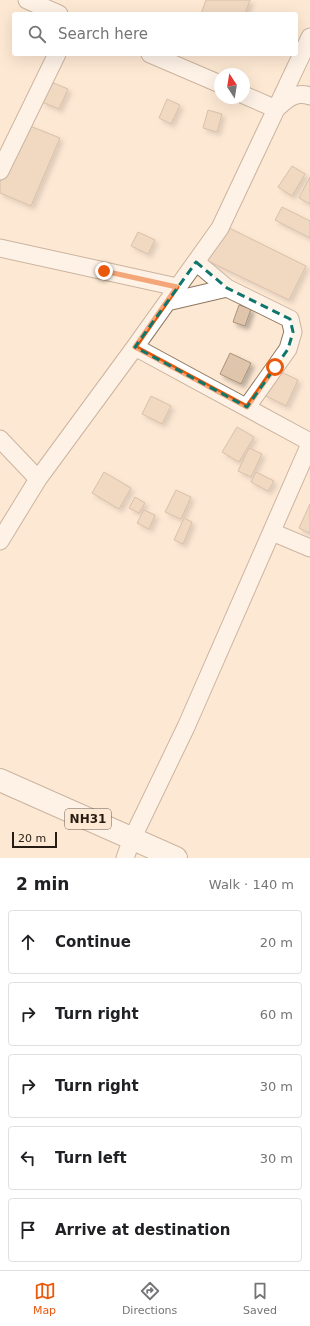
<!DOCTYPE html>
<meta charset="utf-8">
<style>
body{margin:0;font-family:"DejaVu Sans",sans-serif;background:#f2f2f2;color:#202124}
.compass{position:absolute;left:214px;top:68px;width:36px;height:36px;border-radius:50%;background:#fff;box-shadow:0 4px 16px #0002;rotate:348deg}
.scale{position:absolute;left:12px;bottom:10px;width:45px;box-sizing:border-box;padding-left:4px;border:2px solid #261c13;border-top:0;font-size:11px;line-height:14px;white-space:nowrap;color:#261c13;-webkit-text-stroke:3px #fde8d3;paint-order:stroke}
.stop{position:absolute;width:12px;height:12px;margin:-9px;border:3px solid #ea580c;border-radius:50%;background:#fff}
.stop.end{background:#ea580c;border-color:#fff;box-shadow:0 1px 4px #0008}
.list{margin:0;padding:0;list-style:none}
h2{display:flex;justify-content:space-between;align-items:center;height:52px;margin:0;padding:0 16px;font-size:17px}
h2 small{font-size:13px;font-weight:400;color:#757577}
.list li{display:grid;grid-template-columns:26px 1fr auto;gap:12px;align-items:center;box-sizing:border-box;height:64px;margin:0 8px 8px;padding:0 8px;border:1px solid #e0e0e0;border-radius:4px}
.list b{display:block;font-size:15px;white-space:nowrap}
.list em{font-size:13px;font-style:normal;color:#757577}
.icon{flex:none;width:22px;height:22px;fill:none;stroke:currentColor;stroke-width:2;stroke-linecap:round;stroke-linejoin:round}
.map{position:relative;flex:none;width:310px;height:858px;overflow:hidden}
.search{position:absolute;background:#fff;box-shadow:0 4px 16px #0002;left:12px;right:12px;top:12px;height:44px;display:flex;align-items:center;gap:10px;box-sizing:border-box;padding:0 14px;border-radius:4px;color:#757577;font-size:15px}
.sheet{height:412px;background:#fff}
nav{display:flex;justify-content:space-around;align-items:center;box-sizing:border-box;height:56px;border-top:1px solid #e0e0e0;background:#fff;font-size:11px;color:#757577}
nav a{display:grid;justify-items:center;gap:2px}
nav .on{color:#ea580c}
.map>svg:first-child{display:block}
</style>
<div class="map">
<svg width="310" height="858" viewBox="0 0 310 858">
<defs>
<filter id="shadow"><feDropShadow dx="3.5" dy="3.5" stdDeviation="2" flood-color="#0004"/></filter>
</defs>
<rect width="100%" height="100%" fill="#fde8d3"/>
<path fill="#dfc5ac" stroke="#aa927a" filter="url(#shadow)" d="M 206,0 L 250,0 L 245,14 L 201,14 Z
M 51,82 L 68,89 L 59,109 L 42,102 Z
M 167,99 L 180,105 L 171,124 L 159,118 Z
M 208,110 L 222,114 L 217,132 L 203,128 Z
M 25,124 L 60,138 L 31,206 L 0,193 L 0,182 Z
M 292,166 L 305,174 L 292,196 L 278,187 Z
M 310,177 L 310,204 L 299,198 Z
M 282,207 L 310,221 L 310,238 L 275,220 Z
M 223,225 L 306,266 L 289,300 L 206,260 Z
M 138,232 L 155,240 L 148,254 L 131,246 Z
M 239,305 L 251,309 L 245,326 L 233,322 Z
M 230,353 L 251,363 L 241,384 L 220,374 Z
M 277,370 L 298,380 L 286,406 L 264,395 Z
M 151,396 L 171,406 L 162,424 L 142,414 Z
M 237,427 L 254,437 L 239,462 L 222,452 Z
M 249,448 L 262,454 L 251,477 L 238,471 Z
M 104,472 L 131,488 L 119,509 L 92,493 Z
M 256,472 L 274,481 L 268,491 L 251,482 Z
M 176,490 L 191,497 L 181,519 L 165,512 Z
M 135,497 L 145,503 L 139,513 L 129,508 Z
M 310,504 L 310,532 L 309,533 L 299,528 Z
M 144,510 L 155,515 L 149,529 L 137,523 Z
M 184,518 L 192,522 L 183,544 L 174,540 Z"/>
<g fill="none" stroke-linecap="round" stroke-linejoin="round">
<defs>
<path id="minor" d="M 27,0 L 59,14
M 150,54 L 220,84
M 244,95 L 276,109 C 287,99 295,91 310,96
M 0,171 L 57,54
M 0,248 L 177,287
M 196,262 L 227,288 L 290,319 L 293,332 L 288,349 L 247,407
M 167,302 L 227,288
M 135,347 L 310,442
M 0,439 L 38,479
M 272,532 L 310,548
M 0,541 L 38,479 L 135,347 L 220,228 L 310,37
M 125,858 L 132,839 L 186,727 L 310,444"/>
<path id="trunk" d="M 0,780 L 176,858"/>
</defs>
<use href="#minor" stroke="#8e775f" stroke-width="19"/>
<use href="#trunk" stroke="#8e775f" stroke-width="24"/>
<use href="#minor" stroke="#fff" stroke-width="17"/>
<use href="#trunk" stroke="#fff" stroke-width="22"/>
</g>
<g fill="none" stroke-linecap="round" stroke-linejoin="round">
<path stroke="#ea580c" stroke-width="5" d="M 104,271 L 177,287 L 135,347 L 247,407 L 275,367"/>
</g>
<path d="M0 0H310V858H0ZM 196,262 L 227,288 L 290,319 L 293,332 L 288,349 L 247,407 L 135,347 Z" fill="#fde8d3" fill-opacity=".55" fill-rule="evenodd"/>
<path fill="none" stroke="#0f766e" stroke-width="3" stroke-dasharray="8 5" stroke-linejoin="round" d="M 196,262 L 227,288 L 290,319 L 293,332 L 288,349 L 247,407 L 135,347 Z"/>
<g text-anchor="middle" stroke-width="3.5" stroke-linejoin="round" paint-order="stroke">
<rect fill="#fde8d3" stroke="#66594d" stroke-width="1" x="65" y="809" width="46" height="20" rx="3"/>
<g font-size="12" font-weight="bold" fill="#261c13">
<text x="88" y="823">NH31</text>
</g>
</g>
</svg>
<svg class="compass" viewBox="-18 -18 36 36"><path d="M0-13l5 13h-10z" fill="#e53935"/><path d="M0 13l5-13h-10z" fill="#757577"/></svg>
<div class="scale">20 m</div>
<div class="stop" style="left:275px;top:367px"></div>
<div class="stop end" style="left:104px;top:271px"></div>
<div class="search"><svg class="icon" aria-label="search" viewBox="0 0 24 24"><circle cx="10" cy="10" r="6"/><path d="M15 15l6 6"/></svg>Search here</div>
</div>
<section class="sheet">
<h2>2 min<small>Walk · 140 m</small></h2>
<ul class="list">
<li><svg class="icon" aria-label="ahead" viewBox="0 0 24 24"><path d="M12 20V5M6 11l6-6 6 6"/></svg><div><b>Continue</b></div><em>20 m</em></li>
<li><svg class="icon" aria-label="right" viewBox="0 0 24 24"><path d="M7 20v-9h11M14 6l5 5-5 5"/></svg><div><b>Turn right</b></div><em>60 m</em></li>
<li><svg class="icon" aria-label="right" viewBox="0 0 24 24"><path d="M7 20v-9h11M14 6l5 5-5 5"/></svg><div><b>Turn right</b></div><em>30 m</em></li>
<li><svg class="icon" aria-label="left" viewBox="0 0 24 24"><path d="M17 20v-9H6M10 6l-5 5 5 5"/></svg><div><b>Turn left</b></div><em>30 m</em></li>
<li><svg class="icon" aria-label="arrive" viewBox="0 0 24 24"><path d="M6 21V4h12l-3 4 3 4H6"/></svg><div><b>Arrive at destination</b></div></li>
</ul>
</section>
<nav>
<a class="on"><svg class="icon" aria-label="map" viewBox="0 0 24 24"><path d="M3 6l6-2 6 2 6-2v14l-6 2-6-2-6 2zM9 4v14M15 6v14"/></svg>Map</a>
<a><svg class="icon" aria-label="directions" viewBox="0 0 24 24"><path d="M12 3l9 9-9 9-9-9zM9 14v-3h6M13 9l2 2-2 2"/></svg>Directions</a>
<a><svg class="icon" aria-label="saved" viewBox="0 0 24 24"><path d="M7 4h10v16l-5-4-5 4z"/></svg>Saved</a>
</nav>
